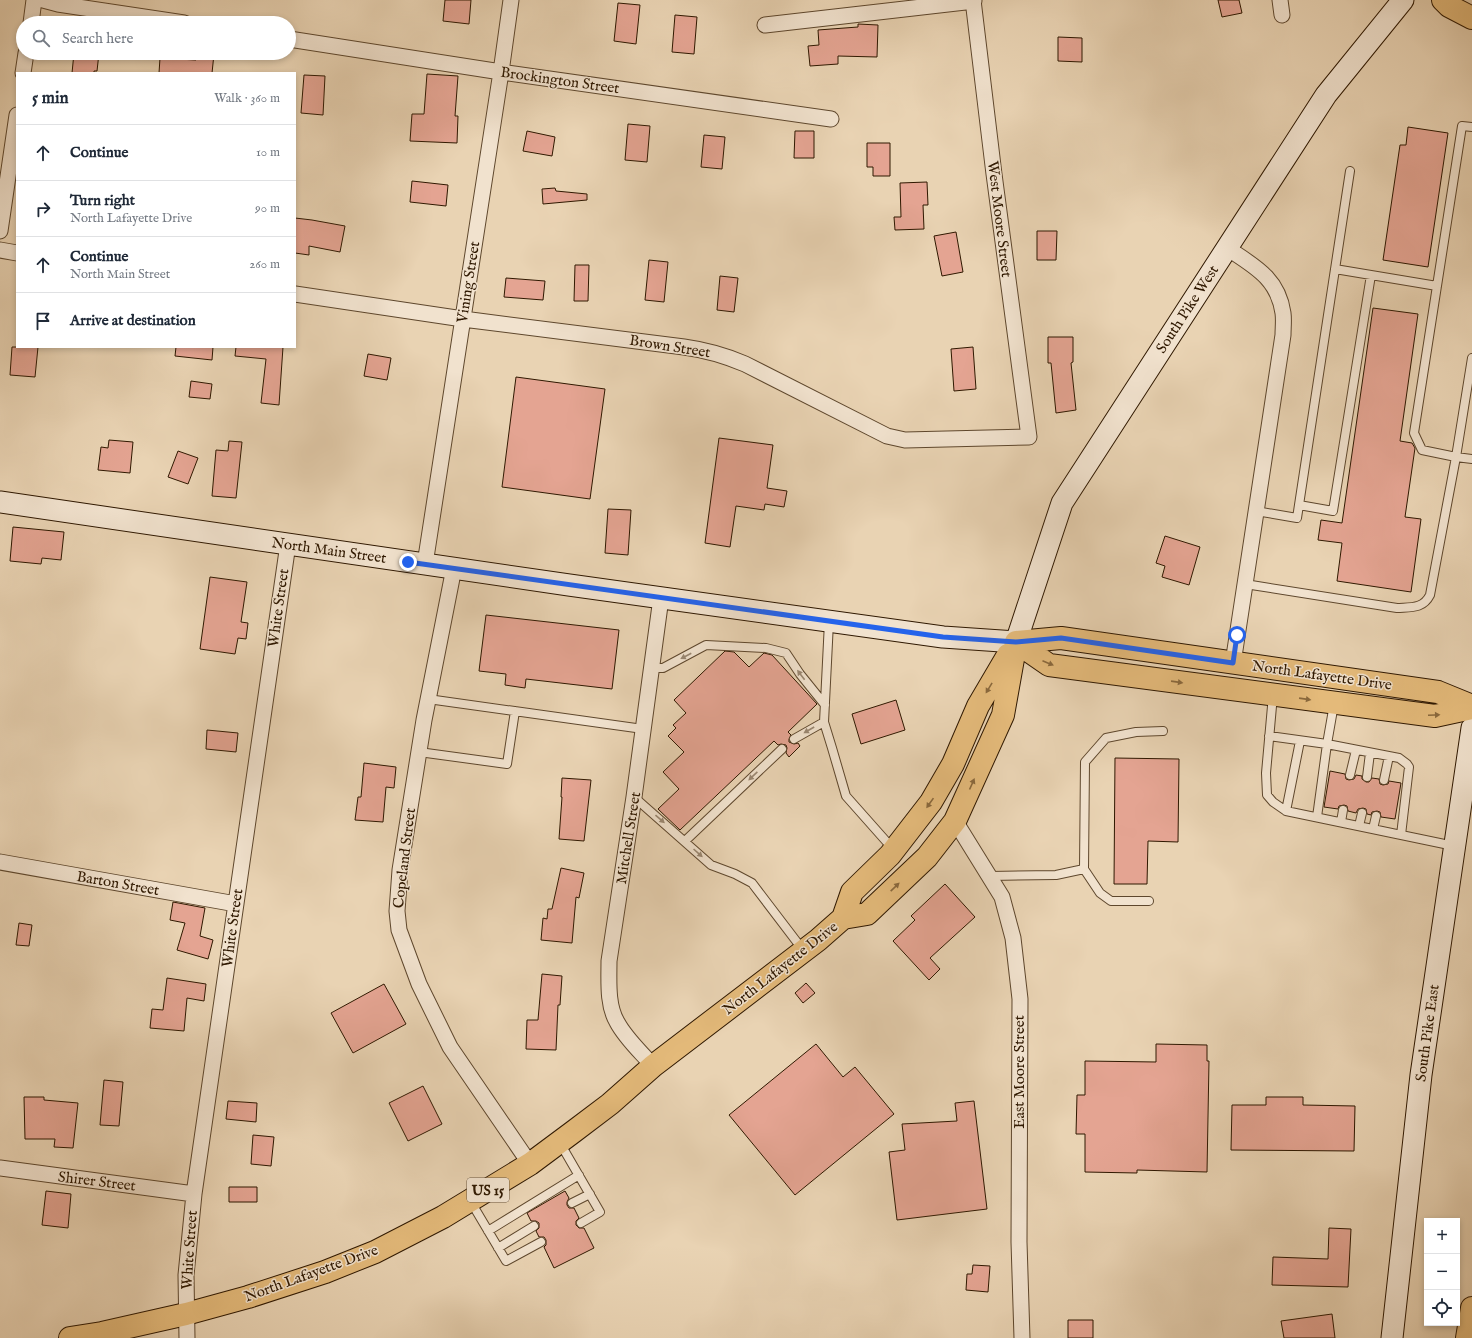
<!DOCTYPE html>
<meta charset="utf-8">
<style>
body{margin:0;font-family:"IM FELL English",serif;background:#f2f2f3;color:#1f2937}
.controls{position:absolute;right:12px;bottom:12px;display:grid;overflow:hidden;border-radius:0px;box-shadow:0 2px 6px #0003}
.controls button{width:36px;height:36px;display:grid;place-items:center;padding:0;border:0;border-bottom:1px solid #e0e1e3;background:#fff;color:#1f2937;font:20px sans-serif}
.stop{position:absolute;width:12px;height:12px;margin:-9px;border:3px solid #2563eb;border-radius:50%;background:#fff}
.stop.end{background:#2563eb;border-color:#fff;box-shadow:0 1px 4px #0008}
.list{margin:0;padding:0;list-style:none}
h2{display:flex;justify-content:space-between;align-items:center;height:52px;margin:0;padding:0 16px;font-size:17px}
h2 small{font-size:13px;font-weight:400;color:#747a83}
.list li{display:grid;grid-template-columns:26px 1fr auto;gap:12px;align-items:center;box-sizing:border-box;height:56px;padding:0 16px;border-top:1px solid #e0e1e3}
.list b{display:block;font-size:15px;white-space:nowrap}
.list p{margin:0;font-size:13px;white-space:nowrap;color:#747a83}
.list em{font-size:13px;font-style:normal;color:#747a83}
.icon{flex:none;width:22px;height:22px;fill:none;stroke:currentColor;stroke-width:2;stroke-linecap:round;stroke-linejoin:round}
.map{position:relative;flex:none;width:1472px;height:1338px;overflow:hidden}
.search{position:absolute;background:#fff;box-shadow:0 2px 6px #0003;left:16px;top:16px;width:280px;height:44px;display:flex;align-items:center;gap:10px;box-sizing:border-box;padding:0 14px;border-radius:22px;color:#747a83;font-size:15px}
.panel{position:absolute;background:#fff;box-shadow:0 2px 6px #0003;left:16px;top:72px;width:280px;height:276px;border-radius:0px}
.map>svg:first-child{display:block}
</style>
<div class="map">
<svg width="1472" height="1338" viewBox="0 0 1472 1338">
<rect width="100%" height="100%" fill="#e9d3b3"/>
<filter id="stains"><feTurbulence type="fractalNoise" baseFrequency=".005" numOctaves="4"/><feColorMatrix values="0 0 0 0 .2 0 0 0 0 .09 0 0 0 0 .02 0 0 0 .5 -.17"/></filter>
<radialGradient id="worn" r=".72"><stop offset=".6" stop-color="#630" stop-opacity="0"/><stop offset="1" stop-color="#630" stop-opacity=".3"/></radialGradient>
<path fill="#e4a492" stroke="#2f1800" d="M 445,0 L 471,0 L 469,24 L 443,21 Z
M 1218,0 L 1239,0 L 1242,13 L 1222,17 Z
M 618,3 L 640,5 L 636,44 L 614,41 Z
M 675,15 L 697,17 L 694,54 L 672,52 Z
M 858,24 L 878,25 L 877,57 L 838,56 L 838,64 L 810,66 L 808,46 L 819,45 L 818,30 L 858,27 Z
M 1058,37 L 1082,38 L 1082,62 L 1058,61 Z
M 74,53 L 99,53 L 97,71 L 94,71 L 94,73 L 72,73 Z
M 196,53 L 214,54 L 212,73 L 159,73 L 160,58 L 196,60 Z
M 427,74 L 458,76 L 455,116 L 458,116 L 457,143 L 410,141 L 412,114 L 424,114 Z
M 304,75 L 325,76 L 323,115 L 301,113 Z
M 628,124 L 650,126 L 647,162 L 625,160 Z
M 1408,127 L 1448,133 L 1428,267 L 1383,260 L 1400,145 L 1406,145 Z
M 527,131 L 555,137 L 552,156 L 523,151 Z
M 795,131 L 814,131 L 814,158 L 794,158 Z
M 704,135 L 725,137 L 722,169 L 701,167 Z
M 867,143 L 890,143 L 890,176 L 873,176 L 873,167 L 867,167 Z
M 412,181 L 448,185 L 446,206 L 410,202 Z
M 927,182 L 928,205 L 923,205 L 924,229 L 895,230 L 894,217 L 901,217 L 900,183 Z
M 555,188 L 556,191 L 587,194 L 587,200 L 543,204 L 542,189 Z
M 295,218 L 312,220 L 345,226 L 340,252 L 309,246 L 309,255 L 295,253 Z
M 1037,231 L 1057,231 L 1056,260 L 1037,260 Z
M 956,232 L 963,272 L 942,276 L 934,236 Z
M 649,260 L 668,262 L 664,302 L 645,300 Z
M 575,265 L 589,265 L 588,301 L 574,301 Z
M 720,276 L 738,278 L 734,312 L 717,310 Z
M 506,278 L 545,281 L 543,300 L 504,297 Z
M 1373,308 L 1418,314 L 1400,441 L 1412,443 L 1415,448 L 1405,517 L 1421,519 L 1411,592 L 1337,581 L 1342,543 L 1318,540 L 1321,520 L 1342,523 Z
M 1048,337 L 1073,337 L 1073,362 L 1071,363 L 1076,410 L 1056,413 L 1051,363 L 1048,363 Z
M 12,347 L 38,347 L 35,377 L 10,375 Z
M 176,347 L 213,347 L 212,360 L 175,356 Z
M 236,347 L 283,347 L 279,405 L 261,403 L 266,359 L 235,356 Z
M 973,347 L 976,389 L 954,391 L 951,349 Z
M 368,354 L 391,358 L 387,380 L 364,376 Z
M 516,377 L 605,389 L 590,499 L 502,487 Z
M 191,381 L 212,384 L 210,399 L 189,397 Z
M 719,438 L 773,445 L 767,488 L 787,491 L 784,507 L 765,504 L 764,510 L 736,506 L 730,547 L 705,543 Z
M 109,440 L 133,442 L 130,473 L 98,470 L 101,447 L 108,448 Z
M 229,441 L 242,442 L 236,498 L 212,496 L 216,450 L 228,451 Z
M 178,451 L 198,458 L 188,484 L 168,477 Z
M 608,509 L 631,510 L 628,555 L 605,553 Z
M 13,527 L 64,532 L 61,560 L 42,558 L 41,564 L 10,561 Z
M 1165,536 L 1200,547 L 1189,585 L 1162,577 L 1165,566 L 1156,563 Z
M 210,577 L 247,582 L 241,622 L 248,623 L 246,639 L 238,638 L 235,654 L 200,649 Z
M 486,615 L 619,630 L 612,689 L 526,679 L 525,688 L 505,685 L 506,674 L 479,671 Z
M 725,651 L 734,652 L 749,667 L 764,653 L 772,655 L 817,704 L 788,732 L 791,735 L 789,739 L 789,742 L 794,744 L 798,743 L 800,746 L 789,757 L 786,753 L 787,748 L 786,745 L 781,744 L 778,745 L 774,741 L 680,830 L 658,809 L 679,789 L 663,772 L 684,752 L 668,736 L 676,728 L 673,725 L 686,713 L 674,700 Z
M 896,700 L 905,730 L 861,744 L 852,714 Z
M 207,730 L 238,733 L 236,752 L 206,749 Z
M 1115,758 L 1179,759 L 1178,842 L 1148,841 L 1147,884 L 1114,884 Z
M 364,763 L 396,767 L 394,788 L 386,787 L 383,822 L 355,820 L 358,797 L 361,797 Z
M 1330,771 L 1345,774 L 1346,779 L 1349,780 L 1354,779 L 1356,775 L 1362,776 L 1362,779 L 1366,782 L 1369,782 L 1372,778 L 1379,779 L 1380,784 L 1383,785 L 1388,784 L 1389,781 L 1401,783 L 1395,819 L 1381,817 L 1380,812 L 1377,811 L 1372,812 L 1371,815 L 1367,814 L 1366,809 L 1363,808 L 1358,809 L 1356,813 L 1348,811 L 1347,806 L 1344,805 L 1339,806 L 1338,809 L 1324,807 Z
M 562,778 L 591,780 L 584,841 L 559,839 L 562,797 L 561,797 Z
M 561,868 L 584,873 L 579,898 L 576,897 L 572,943 L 541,940 L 543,918 L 547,919 L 548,909 L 552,909 Z
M 945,884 L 975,917 L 930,958 L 940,969 L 929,980 L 893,941 L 915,920 L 911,916 Z
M 173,902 L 205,908 L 200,936 L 213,940 L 208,959 L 177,950 L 185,923 L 170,920 Z
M 19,923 L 32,925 L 29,946 L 16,945 Z
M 542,974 L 562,976 L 560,1005 L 558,1005 L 556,1050 L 526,1049 L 527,1020 L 538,1020 Z
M 167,978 L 206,984 L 204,1001 L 187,998 L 184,1031 L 150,1028 L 152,1009 L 163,1010 Z
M 806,983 L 815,993 L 803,1003 L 795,993 Z
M 384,984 L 406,1024 L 353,1053 L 331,1013 Z
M 816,1044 L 843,1077 L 855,1067 L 894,1114 L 795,1195 L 729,1115 Z
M 1156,1044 L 1207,1045 L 1207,1061 L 1209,1061 L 1207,1172 L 1137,1170 L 1137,1173 L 1085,1172 L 1085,1134 L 1076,1134 L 1077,1095 L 1085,1095 L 1085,1061 L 1156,1062 Z
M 104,1080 L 123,1082 L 119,1126 L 100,1125 Z
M 423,1086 L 442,1124 L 408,1141 L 389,1103 Z
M 24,1097 L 44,1097 L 44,1100 L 78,1103 L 73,1148 L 54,1147 L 55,1139 L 25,1139 Z
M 1266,1097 L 1303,1097 L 1303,1105 L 1355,1106 L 1354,1151 L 1231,1150 L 1232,1105 L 1266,1105 Z
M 228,1101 L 257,1103 L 256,1122 L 226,1119 Z
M 974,1101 L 987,1209 L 897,1220 L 889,1152 L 905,1150 L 902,1124 L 957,1121 L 955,1103 Z
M 253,1135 L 274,1137 L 271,1166 L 251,1164 Z
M 229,1187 L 257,1187 L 257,1202 L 229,1202 Z
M 46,1191 L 71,1194 L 68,1228 L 42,1225 Z
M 565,1191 L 569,1198 L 567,1202 L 567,1205 L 569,1208 L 574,1208 L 579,1218 L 576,1221 L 576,1225 L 579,1228 L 584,1228 L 594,1248 L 554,1268 L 544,1247 L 546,1245 L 546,1240 L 544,1237 L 539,1237 L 536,1231 L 539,1228 L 539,1223 L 536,1221 L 531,1221 L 527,1213 Z
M 1329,1228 L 1351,1229 L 1348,1287 L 1272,1285 L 1273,1257 L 1328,1259 Z
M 973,1265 L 990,1266 L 988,1292 L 966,1290 L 967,1274 L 972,1274 Z
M 1332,1314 L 1335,1338 L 1284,1338 L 1281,1321 Z
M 1068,1320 L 1093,1320 L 1093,1338 L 1068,1338 Z"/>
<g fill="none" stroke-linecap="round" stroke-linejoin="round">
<defs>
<path id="lane" d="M 1472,127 L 1462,126 L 1414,433 L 1422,450 L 1456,457 L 1472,358
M 1335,269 L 1437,286
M 1299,505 L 1333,511 L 1371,275
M 1256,511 L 1297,518 L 1350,171
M 1245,584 L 1397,608 C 1411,607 1423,609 1430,595 L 1456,457 L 1472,459
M 829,622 L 824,722 L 832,748 L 846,796 L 893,849
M 651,668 L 663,668 L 706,645 L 766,648 L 786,653 L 800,674 L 825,705
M 1273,695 L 1266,773 L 1267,795 L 1273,802 L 1286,811 L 1454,846
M 428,699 L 643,729
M 1269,736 L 1327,744 L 1334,704
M 794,739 L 824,722
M 419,752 L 507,764 L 515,711
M 1350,775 L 1356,750
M 1367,777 L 1370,753
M 1384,780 L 1389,756
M 634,797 L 711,865 L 735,874 L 752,883 L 803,950
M 1286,811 L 1300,741
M 1317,817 L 1327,744 L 1399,758 L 1407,764 L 1409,767 L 1401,835
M 1341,822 L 1343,810
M 1359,826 L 1362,813
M 1373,829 L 1376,816
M 685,841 L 782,749
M 1084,869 L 1100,893 L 1111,901 L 1149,901
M 990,876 L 1056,875 L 1084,869 L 1085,762 L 1106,738 L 1136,732 L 1163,731
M 560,1143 L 600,1212 L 581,1223
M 471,1202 L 506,1261 L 541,1242
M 572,1203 L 590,1194
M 488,1231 L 579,1175
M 498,1248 L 534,1226"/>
<path id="street" d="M 43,0 L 58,4 L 184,23
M 1280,0 L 1282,15
M 31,23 L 34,0
M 765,25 L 974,1
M 289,39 L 501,72 L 831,119
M 23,73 L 26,53
M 0,231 L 17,115
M 1227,248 C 1254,266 1278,278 1283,313 C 1284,320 1283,328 1283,335 L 1233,663
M 0,250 L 17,253
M 295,294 L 463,319 L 684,347 C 706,350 724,355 745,364 L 887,436 L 905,440 L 1029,437 L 994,174 L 973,0
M 425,564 L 501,72 L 511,0
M 454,568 L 424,720 L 400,870 L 397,911 L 399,930 L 419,984 L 450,1047 L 530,1164
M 955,821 L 1002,897 L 1013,938 L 1020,999 L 1019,1242 L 1022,1338
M 0,862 L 236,904
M 653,1066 C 641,1052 626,1039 617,1022 C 607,1005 609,981 609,961 L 634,797 L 661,598
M 0,1168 L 194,1194
M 187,1338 L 186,1275 L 194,1194 L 288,544"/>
<path id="secondary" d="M 0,502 L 569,585 L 943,637 L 1016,642 L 1062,503 L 1326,95 L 1403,0
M 1392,1338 L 1421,1075 L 1472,728"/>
<path id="primary" d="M 1016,642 L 1049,665 L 1435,716 L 1472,708
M 1016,642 L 1061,638 L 1438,692 L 1472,706
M 843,918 L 852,892 L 890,855 L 931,802 L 953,764 L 978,706 L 1008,655
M 70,1338 L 102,1333 L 186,1314 L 248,1297 L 325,1272 L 375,1252 L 443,1217 L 530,1164 L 573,1132 L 610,1104 L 653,1066 L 818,940 L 843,918 L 867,914 L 927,857 L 955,821 L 1003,715 L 1016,642"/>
<path id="highway" d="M 1443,0 L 1449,6 L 1472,18
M 1467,1338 L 1472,1308"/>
</defs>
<use href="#lane" stroke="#5e472d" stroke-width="10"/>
<use href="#street" stroke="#5e472d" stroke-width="17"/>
<use href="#secondary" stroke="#2f1800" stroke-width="23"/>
<use href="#primary" stroke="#2f1800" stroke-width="24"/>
<use href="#highway" stroke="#2f1800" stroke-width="24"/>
<use href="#lane" stroke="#f1e2ce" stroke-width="8"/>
<use href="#street" stroke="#f1e2ce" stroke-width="15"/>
<use href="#secondary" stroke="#f1e2ce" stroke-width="21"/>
<use href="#primary" stroke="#e4ba7a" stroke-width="22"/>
<use href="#highway" stroke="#e4ba7a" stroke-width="22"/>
</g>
<defs><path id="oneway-solid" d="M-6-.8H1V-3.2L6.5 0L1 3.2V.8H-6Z"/></defs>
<g fill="#9a8771">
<use href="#oneway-solid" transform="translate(686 656) rotate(152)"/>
<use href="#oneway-solid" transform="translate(801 675) rotate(-127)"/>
<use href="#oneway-solid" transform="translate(809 730) rotate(150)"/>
<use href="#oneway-solid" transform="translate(753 776) rotate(137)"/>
<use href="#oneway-solid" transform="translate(660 819) rotate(41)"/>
<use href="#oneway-solid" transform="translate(698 853) rotate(42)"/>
</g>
<g fill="#8a693d">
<use href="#oneway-solid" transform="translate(1048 663) rotate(23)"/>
<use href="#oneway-solid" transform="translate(1177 682) rotate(8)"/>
<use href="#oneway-solid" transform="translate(989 688) rotate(121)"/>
<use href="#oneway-solid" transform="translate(1305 699) rotate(8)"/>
<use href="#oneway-solid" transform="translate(1434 715) rotate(-2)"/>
<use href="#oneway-solid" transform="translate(972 784) rotate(-66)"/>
<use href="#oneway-solid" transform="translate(930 803) rotate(125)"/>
<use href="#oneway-solid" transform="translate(895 887) rotate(-44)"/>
</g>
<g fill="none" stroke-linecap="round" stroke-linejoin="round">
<path stroke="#2563eb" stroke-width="5" d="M 408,562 L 943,637 L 1016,642 L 1061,638 L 1233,663 L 1237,635"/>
</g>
<g text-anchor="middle" stroke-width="3" stroke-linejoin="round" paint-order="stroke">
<rect fill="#f1e2ce" stroke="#69553e" stroke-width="1" x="467" y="1178" width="42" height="24" rx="3"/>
<g font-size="14" font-weight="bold" fill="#2f1800">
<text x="488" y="1195">US 15</text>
</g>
<g font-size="15" fill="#2f1800" stroke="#f1e2ce">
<text transform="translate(560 80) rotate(8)" y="5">Brockington Street</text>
<text transform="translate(1000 219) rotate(83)" y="5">West Moore Street</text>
<text transform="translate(468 282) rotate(-81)" y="5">Vining Street</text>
<text transform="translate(1187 309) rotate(-57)" y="5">South Pike West</text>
<text transform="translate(670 346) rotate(9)" y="5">Brown Street</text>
<text transform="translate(329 550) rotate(8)" y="5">North Main Street</text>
<text transform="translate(278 608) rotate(-82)" y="5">White Street</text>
<text transform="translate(1322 675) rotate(8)" y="5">North Lafayette Drive</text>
<text transform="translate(628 838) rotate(-81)" y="5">Mitchell Street</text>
<text transform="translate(404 858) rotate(-83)" y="5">Copeland Street</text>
<text transform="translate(118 883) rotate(10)" y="5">Barton Street</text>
<text transform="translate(232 928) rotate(-82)" y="5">White Street</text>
<text transform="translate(780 968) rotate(-38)" y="5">North Lafayette Drive</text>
<text transform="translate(1427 1033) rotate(-82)" y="5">South Pike East</text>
<text transform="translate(1019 1072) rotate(-90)" y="5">East Moore Street</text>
<text transform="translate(97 1181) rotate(7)" y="5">Shirer Street</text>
<text transform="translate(189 1250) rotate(-86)" y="5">White Street</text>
<text transform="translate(311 1273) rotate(-20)" y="5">North Lafayette Drive</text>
</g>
</g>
<rect width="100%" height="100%" filter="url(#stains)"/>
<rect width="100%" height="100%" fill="url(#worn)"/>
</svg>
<div class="controls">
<button>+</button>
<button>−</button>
<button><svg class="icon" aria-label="locate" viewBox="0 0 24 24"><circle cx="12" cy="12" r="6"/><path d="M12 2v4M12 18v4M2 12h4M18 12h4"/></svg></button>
</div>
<div class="stop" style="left:1237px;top:635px"></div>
<div class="stop end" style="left:408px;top:562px"></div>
<div class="search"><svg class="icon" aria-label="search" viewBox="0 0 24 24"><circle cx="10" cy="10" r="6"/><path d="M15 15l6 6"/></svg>Search here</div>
<section class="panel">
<h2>5 min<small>Walk · 360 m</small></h2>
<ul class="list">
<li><svg class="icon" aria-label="ahead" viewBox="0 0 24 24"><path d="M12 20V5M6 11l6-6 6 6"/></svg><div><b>Continue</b></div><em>10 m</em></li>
<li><svg class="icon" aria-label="right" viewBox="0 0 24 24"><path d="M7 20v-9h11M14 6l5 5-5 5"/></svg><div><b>Turn right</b><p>North Lafayette Drive</p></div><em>90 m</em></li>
<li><svg class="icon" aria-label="ahead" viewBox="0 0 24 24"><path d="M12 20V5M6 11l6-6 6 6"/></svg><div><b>Continue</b><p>North Main Street</p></div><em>260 m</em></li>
<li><svg class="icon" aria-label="arrive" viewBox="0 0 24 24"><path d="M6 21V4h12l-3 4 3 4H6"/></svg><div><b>Arrive at destination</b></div></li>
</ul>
</section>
</div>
